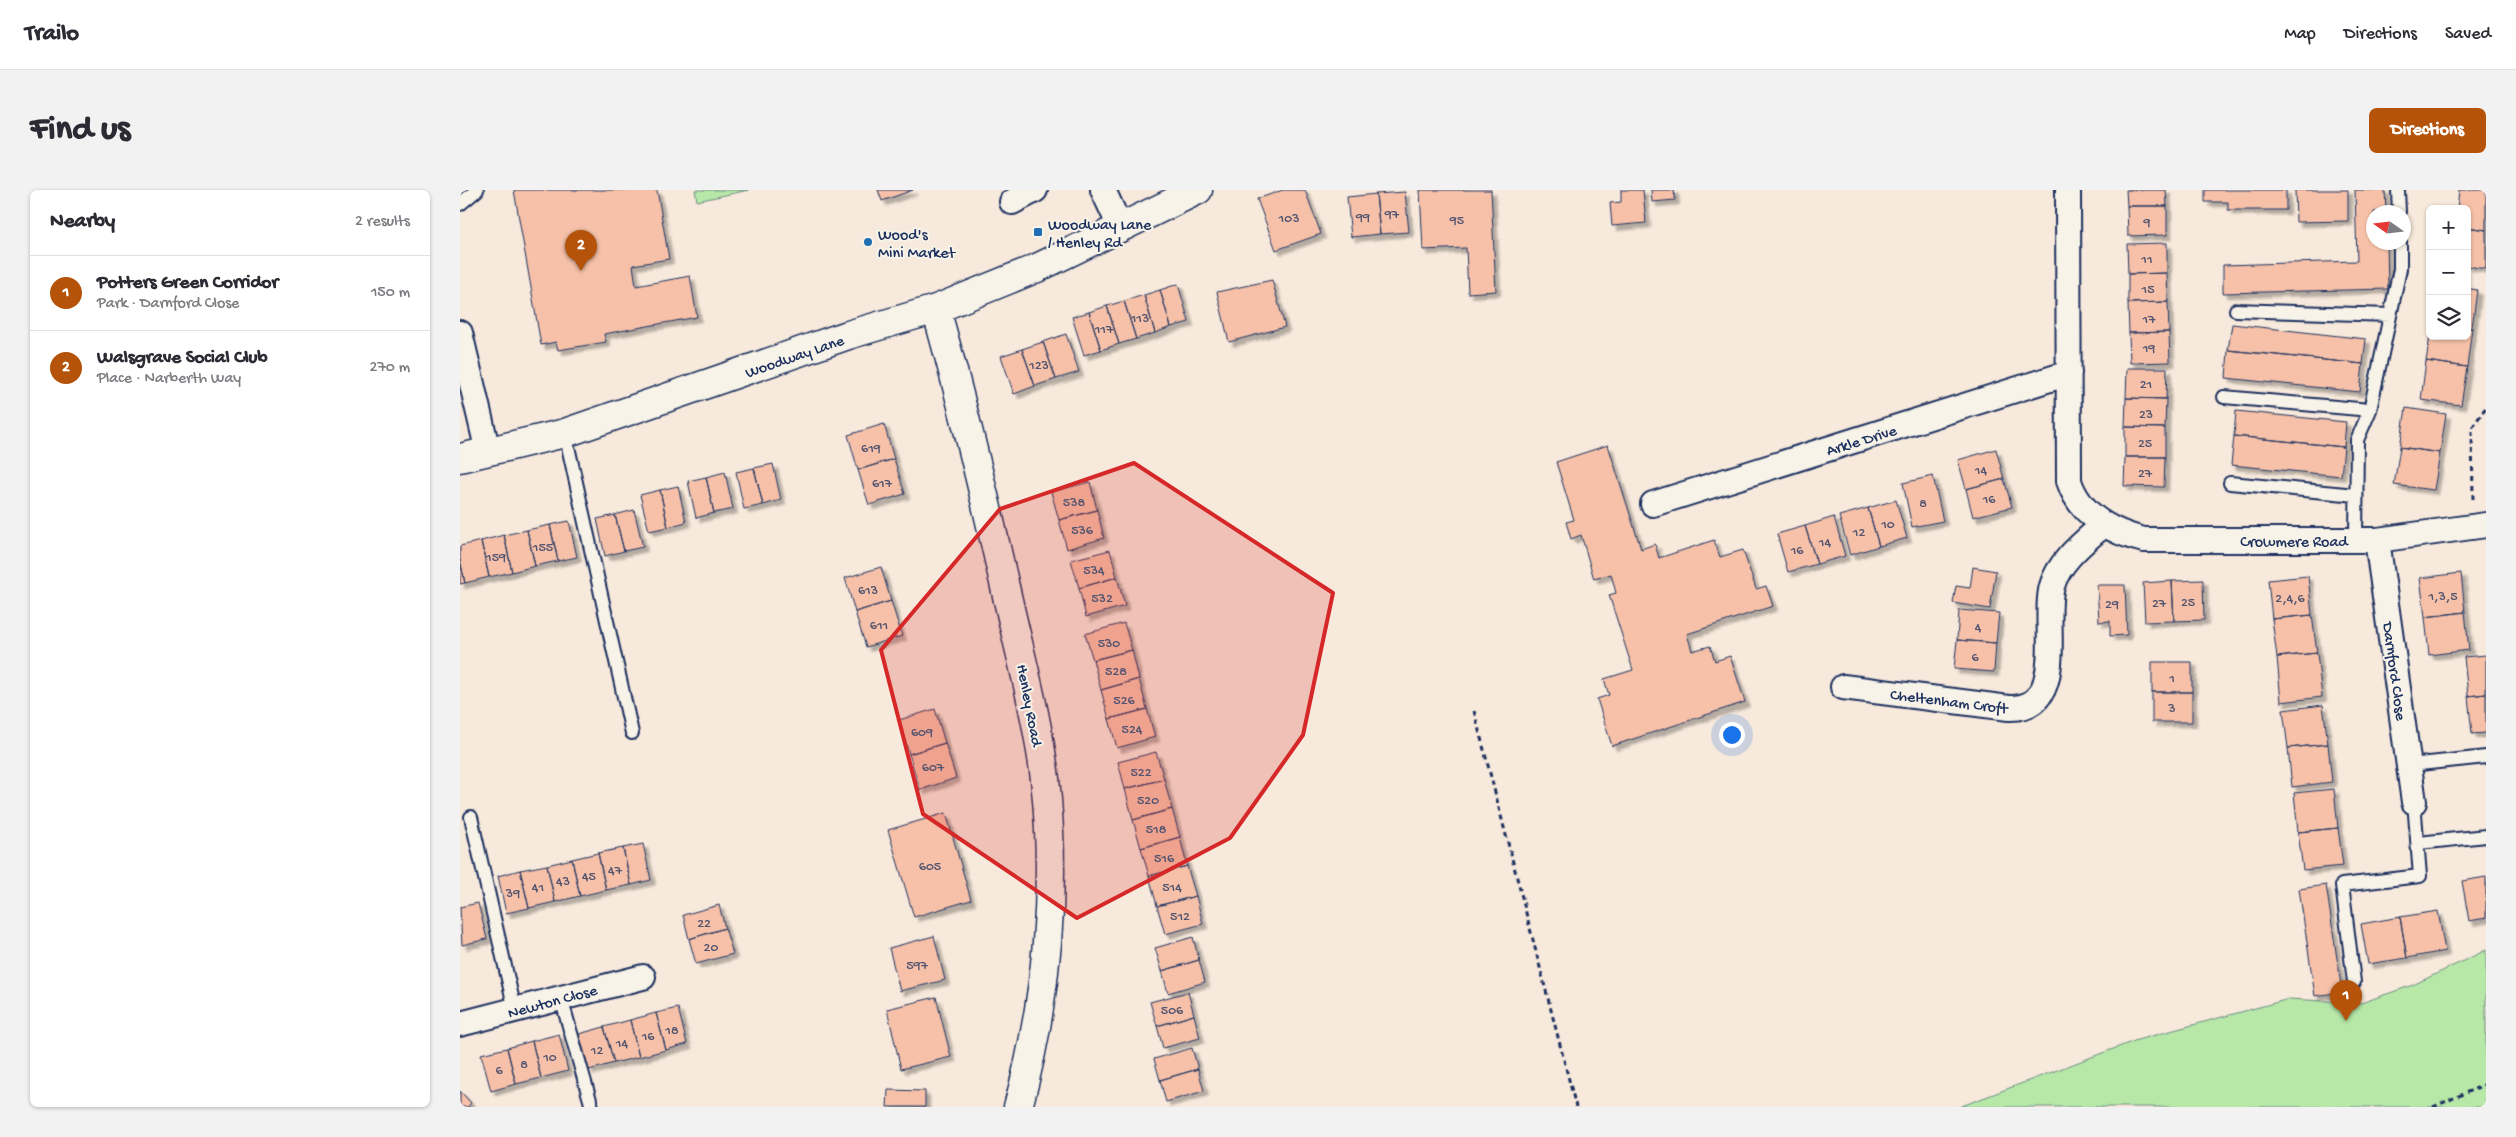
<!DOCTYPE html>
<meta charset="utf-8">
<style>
body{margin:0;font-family:"Gochi Hand",sans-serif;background:#f2f2f3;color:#2b2b33}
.controls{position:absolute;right:15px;top:15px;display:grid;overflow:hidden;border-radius:8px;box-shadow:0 1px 4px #0004}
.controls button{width:45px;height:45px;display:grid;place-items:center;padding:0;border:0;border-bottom:1px solid #e1e1e2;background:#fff;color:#2b2b33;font:25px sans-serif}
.compass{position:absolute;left:1906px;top:15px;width:45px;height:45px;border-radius:50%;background:#fff;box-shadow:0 1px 4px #0004;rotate:284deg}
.you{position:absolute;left:1271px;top:544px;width:18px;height:18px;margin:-12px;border:4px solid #fff;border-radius:50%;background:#1a73e8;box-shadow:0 0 0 8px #1a73e833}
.badge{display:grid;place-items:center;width:32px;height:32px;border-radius:50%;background:#b45309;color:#fff;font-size:16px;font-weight:700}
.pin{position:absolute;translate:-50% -41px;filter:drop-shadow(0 1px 2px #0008)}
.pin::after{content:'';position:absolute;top:26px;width:18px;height:15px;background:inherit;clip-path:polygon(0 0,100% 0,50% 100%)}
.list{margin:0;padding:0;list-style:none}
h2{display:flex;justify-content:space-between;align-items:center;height:65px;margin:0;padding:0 20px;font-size:21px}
h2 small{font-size:16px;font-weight:400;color:#7c7c81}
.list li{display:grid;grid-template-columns:32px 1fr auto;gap:15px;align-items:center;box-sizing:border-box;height:75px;padding:0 20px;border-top:1px solid #e1e1e2}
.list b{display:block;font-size:19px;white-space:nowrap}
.list p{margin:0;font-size:16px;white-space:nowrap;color:#7c7c81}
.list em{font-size:16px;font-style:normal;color:#7c7c81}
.icon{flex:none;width:28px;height:28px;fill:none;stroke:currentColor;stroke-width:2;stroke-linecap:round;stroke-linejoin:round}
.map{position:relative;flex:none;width:2026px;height:917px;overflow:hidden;border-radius:8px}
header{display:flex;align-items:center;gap:30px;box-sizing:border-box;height:70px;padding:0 25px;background:#fff;border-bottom:1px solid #e1e1e2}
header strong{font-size:24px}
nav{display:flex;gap:28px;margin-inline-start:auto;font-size:18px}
.intro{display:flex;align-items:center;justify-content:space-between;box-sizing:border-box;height:120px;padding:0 30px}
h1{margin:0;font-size:35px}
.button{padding:12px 22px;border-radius:8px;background:#b45309;color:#fff;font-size:18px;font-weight:700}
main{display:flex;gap:30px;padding:0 30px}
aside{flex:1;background:#fff;border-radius:8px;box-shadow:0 1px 4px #0004}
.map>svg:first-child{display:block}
</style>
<header>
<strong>Trailo</strong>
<nav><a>Map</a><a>Directions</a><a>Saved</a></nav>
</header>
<div class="intro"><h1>Find us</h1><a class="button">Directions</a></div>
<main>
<aside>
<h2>Nearby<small>2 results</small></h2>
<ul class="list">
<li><span class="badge">1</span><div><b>Potters Green Corridor</b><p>Park · Darnford Close</p></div><em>150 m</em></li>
<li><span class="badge">2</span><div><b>Walsgrave Social Club</b><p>Place · Narberth Way</p></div><em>270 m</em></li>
</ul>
</aside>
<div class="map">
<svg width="2026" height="917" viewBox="0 0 2026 917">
<defs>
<filter id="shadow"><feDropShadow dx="4.5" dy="4.5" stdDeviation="1" flood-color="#0004"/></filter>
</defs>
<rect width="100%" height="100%" fill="#f7e9db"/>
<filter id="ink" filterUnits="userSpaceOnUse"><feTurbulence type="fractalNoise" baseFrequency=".02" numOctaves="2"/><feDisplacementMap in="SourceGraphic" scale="10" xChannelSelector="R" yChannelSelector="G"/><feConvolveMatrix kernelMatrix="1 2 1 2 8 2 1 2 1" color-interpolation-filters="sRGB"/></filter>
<g filter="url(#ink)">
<path fill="#b7e8a8" stroke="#698c83" d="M 235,0 L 289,0 L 237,11 Z
M 2026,760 L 2026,917 L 1499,917 L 1677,850 L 1829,809 L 1901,813 L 1953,795 Z"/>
<path fill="#f6c1a8" stroke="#1b2f5e" filter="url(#shadow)" d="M 54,0 L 197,0 L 209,69 L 173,75 L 176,96 L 230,86 L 237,127 L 144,144 L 146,152 L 98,160 L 96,152 L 81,155 Z
M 418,0 L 453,0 L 422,11 Z
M 823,0 L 845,0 L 861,44 L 816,60 L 797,9 Z
M 960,0 L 1031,0 L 1036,101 L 1008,103 L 1006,58 L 963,60 Z
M 1161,0 L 1183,0 L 1186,33 L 1152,36 L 1150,13 L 1161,12 Z
M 1191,0 L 1214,0 L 1215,10 L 1192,12 Z
M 1666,0 L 1706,0 L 1707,16 L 1667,16 Z
M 1745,0 L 1826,0 L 1826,20 L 1768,20 L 1768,12 L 1745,12 Z
M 1835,0 L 1888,0 L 1888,31 L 1836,32 Z
M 1895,0 L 1925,0 L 1926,22 L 1914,22 L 1914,52 L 1927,52 L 1928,99 L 1763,103 L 1763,75 L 1897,71 Z
M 1999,0 L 2026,0 L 2026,40 L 2007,37 L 2007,19 L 1997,19 Z
M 945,2 L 949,42 L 920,44 L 916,4 Z
M 916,4 L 920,44 L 891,47 L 887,7 Z
M 1667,16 L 1707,16 L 1707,45 L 1668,46 Z
M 2007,37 L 2026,40 L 2026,79 L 2007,76 Z
M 1707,53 L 1707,83 L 1668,84 L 1667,54 Z
M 1707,83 L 1708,112 L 1668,113 L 1668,84 Z
M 812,90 L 825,137 L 769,152 L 757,102 Z
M 718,94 L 729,132 L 711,137 L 700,100 Z
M 2007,98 L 2017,100 L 2012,138 L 2007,138 Z
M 700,100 L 711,137 L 695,143 L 684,105 Z
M 684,105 L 695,143 L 676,149 L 664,111 Z
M 664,111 L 676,149 L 659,154 L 647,116 Z
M 1708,112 L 1709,142 L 1669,143 L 1668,113 Z
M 647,116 L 659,154 L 641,160 L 629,122 Z
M 629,122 L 641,160 L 624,165 L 612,127 Z
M 1772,134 L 1906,149 L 1903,174 L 1768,160 Z
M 2007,138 L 2012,138 L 2007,177 L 1966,171 L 1970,146 L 2007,146 Z
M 1709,142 L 1710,172 L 1670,173 L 1669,143 Z
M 606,144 L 619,182 L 596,189 L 583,152 Z
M 583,152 L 596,189 L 575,196 L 562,159 Z
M 562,159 L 575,196 L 554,204 L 541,166 Z
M 1768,160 L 1903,174 L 1900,202 L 1766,188 Z
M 1966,171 L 2007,177 L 2001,215 L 1961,210 Z
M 1667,178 L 1707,178 L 1706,209 L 1666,208 Z
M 1666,208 L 1706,209 L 1705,238 L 1665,237 Z
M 1946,218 L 1986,224 L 1980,263 L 1940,257 Z
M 1776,221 L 1886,232 L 1884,257 L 1774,246 Z
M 424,234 L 434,269 L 398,280 L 388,245 Z
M 1665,237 L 1705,238 L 1705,267 L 1665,267 Z
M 1774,246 L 1884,257 L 1881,286 L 1771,275 Z
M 1148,255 L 1181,359 L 1195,354 L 1199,368 L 1254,350 L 1260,367 L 1283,360 L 1296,399 L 1306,396 L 1313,416 L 1227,444 L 1232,461 L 1250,456 L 1255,471 L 1270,466 L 1285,512 L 1152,556 L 1137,509 L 1149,505 L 1144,489 L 1173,480 L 1149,405 L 1156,403 L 1151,384 L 1134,389 L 1121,345 L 1111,349 L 1106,332 L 1114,330 L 1096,272 Z
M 1940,257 L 1980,263 L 1974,300 L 1934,295 Z
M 1536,259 L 1544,289 L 1506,299 L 1498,270 Z
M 1665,267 L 1705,267 L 1704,297 L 1664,296 Z
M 434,269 L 445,304 L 409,315 L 398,280 Z
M 313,274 L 321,310 L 303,315 L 294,278 Z
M 294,278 L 303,315 L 284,319 L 276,282 Z
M 265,282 L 273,319 L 254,323 L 246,287 Z
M 1473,286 L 1483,331 L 1452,337 L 1443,293 Z
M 246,287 L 254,323 L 236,328 L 228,291 Z
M 1544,289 L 1552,317 L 1513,327 L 1506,299 Z
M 630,292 L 637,320 L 599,330 L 591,302 Z
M 218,296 L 226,332 L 208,337 L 200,300 Z
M 200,300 L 208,337 L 189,341 L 180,305 Z
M 1436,310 L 1447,348 L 1419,356 L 1408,318 Z
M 1408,318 L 1419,356 L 1390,365 L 1379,326 Z
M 174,320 L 183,357 L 164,361 L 155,325 Z
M 637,320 L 644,348 L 607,359 L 599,330 Z
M 155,325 L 164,361 L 145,366 L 137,329 Z
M 1374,327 L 1385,366 L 1357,374 L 1345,336 Z
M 109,331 L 117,367 L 98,371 L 90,335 Z
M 90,335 L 98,371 L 75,376 L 67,340 Z
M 1345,336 L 1357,374 L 1328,382 L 1317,344 Z
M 67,340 L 75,376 L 52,382 L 44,345 Z
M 44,345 L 52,382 L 29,387 L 21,351 Z
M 21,351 L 29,387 L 5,393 L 0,370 L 0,356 Z
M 650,360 L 657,387 L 619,398 L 611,370 Z
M 0,370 L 5,393 L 0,394 Z
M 421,377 L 431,411 L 395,422 L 385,388 Z
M 1513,377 L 1536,381 L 1530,419 L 1493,413 L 1496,396 L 1510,398 Z
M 2001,383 L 2005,422 L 1965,427 L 1960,388 Z
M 1848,386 L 1852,425 L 1812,429 L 1808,390 Z
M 657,387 L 665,416 L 626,427 L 619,398 Z
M 1743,390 L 1744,430 L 1714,431 L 1712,391 Z
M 1712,391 L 1714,431 L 1685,432 L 1683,393 Z
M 1637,395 L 1665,395 L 1667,445 L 1650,446 L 1650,431 L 1639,432 Z
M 431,411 L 442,446 L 406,457 L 395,422 Z
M 1499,420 L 1539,423 L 1536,453 L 1497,450 Z
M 2005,422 L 2009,460 L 1969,465 L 1965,427 Z
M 1852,425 L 1857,463 L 1817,467 L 1812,429 Z
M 664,433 L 672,460 L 633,470 L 625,444 Z
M 1497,450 L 1536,453 L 1534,482 L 1494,479 Z
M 672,460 L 679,489 L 641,500 L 633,470 Z
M 1857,463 L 1862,507 L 1821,512 L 1817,467 Z
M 2026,465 L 2026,504 L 2008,506 L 2004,467 Z
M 1692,472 L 1732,472 L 1732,502 L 1692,502 Z
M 679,489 L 687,519 L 649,529 L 641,500 Z
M 1692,502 L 1732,502 L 1732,532 L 1692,532 Z
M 2026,504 L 2026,543 L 2012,544 L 2008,506 Z
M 1863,515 L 1868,554 L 1828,558 L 1823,520 Z
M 475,519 L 485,553 L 449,564 L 439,530 Z
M 687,519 L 695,547 L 657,558 L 649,529 Z
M 485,553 L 496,588 L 460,600 L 449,564 Z
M 1868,554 L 1872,592 L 1832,597 L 1828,558 Z
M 696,562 L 704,589 L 665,599 L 658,572 Z
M 704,589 L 712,619 L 673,630 L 665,599 Z
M 1874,599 L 1878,638 L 1838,642 L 1834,603 Z
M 712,619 L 720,647 L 681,658 L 673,630 Z
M 486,623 L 511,710 L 454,727 L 428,640 Z
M 1878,638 L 1883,676 L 1843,680 L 1838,642 Z
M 720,647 L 727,676 L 689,686 L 681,658 Z
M 183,654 L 191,690 L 171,695 L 163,658 Z
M 163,658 L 171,695 L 146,700 L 138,663 Z
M 138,663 L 146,700 L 120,706 L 112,669 Z
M 112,669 L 120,706 L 95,712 L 87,675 Z
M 87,675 L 95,712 L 69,718 L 60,680 Z
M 727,676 L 736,706 L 697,716 L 689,686 Z
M 60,680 L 69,718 L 46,723 L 38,686 Z
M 2026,687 L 2026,728 L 2009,731 L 2002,691 Z
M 1866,695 L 1882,802 L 1855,806 L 1839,699 Z
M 736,706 L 743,734 L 705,744 L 697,716 Z
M 18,713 L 27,749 L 2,755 L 0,717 Z
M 259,715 L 265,738 L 229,749 L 223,725 Z
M 1978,721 L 1985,761 L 1947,768 L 1940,727 Z
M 1940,727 L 1947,768 L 1908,774 L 1901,734 Z
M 265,738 L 273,764 L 236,774 L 229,749 Z
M 474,746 L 485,790 L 440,801 L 429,758 Z
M 733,747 L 739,770 L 702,781 L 695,758 Z
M 739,770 L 745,792 L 708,803 L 702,781 Z
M 728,802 L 734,825 L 697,836 L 690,812 Z
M 476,807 L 491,867 L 441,879 L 427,819 Z
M 218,818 L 227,854 L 206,860 L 196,823 Z
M 196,823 L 206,860 L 179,867 L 170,830 Z
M 734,825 L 740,848 L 703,858 L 697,836 Z
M 170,830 L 179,867 L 154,873 L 144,837 Z
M 144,837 L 154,873 L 129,880 L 119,844 Z
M 99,844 L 108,881 L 81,888 L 72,851 Z
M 72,851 L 81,888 L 56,894 L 47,858 Z
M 47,858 L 56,894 L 31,901 L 21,864 Z
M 732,858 L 738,879 L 700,890 L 694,869 Z
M 738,879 L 744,901 L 706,912 L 700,890 Z
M 428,900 L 465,901 L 465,917 L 427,917 Z
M 0,901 L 11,913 L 8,917 L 0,917 Z"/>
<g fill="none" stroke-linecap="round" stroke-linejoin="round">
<defs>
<path id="lane" d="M 1938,0 L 1939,22
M 0,14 L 17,0
M 1776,120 L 1930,125
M 1764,207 L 1910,220
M 105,243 L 172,543
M 1770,293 L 1896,305
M 1896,350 L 1897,250 L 1910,220 L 1940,79 L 1940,52
M 1950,575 L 2026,567
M 11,627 L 55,820
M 1958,653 L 2026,646
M 1894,792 L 1882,695 L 1960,686 L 1954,612
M 101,808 L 132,917"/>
<path id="street" d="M 643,0 L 661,39
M 1608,0 L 1609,291 C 1620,325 1651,342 1684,350 L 1917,350 L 2026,335
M 552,12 L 575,0
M 0,143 L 28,262
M 1193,314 L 1609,183
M 1917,350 L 1954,612
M 1383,497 L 1549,518 C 1609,520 1582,432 1592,396 C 1599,371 1624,352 1643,335
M 0,834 L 183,787"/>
<path id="secondary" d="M 476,119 C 502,211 524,303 545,397 C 559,460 577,524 585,589 C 597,698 587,811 558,917
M 0,268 L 105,243 L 388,145 L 476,119 L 577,78 L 738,0"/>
</defs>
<use href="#lane" stroke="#1b2f5e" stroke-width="16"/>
<use href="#street" stroke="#1b2f5e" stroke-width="28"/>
<use href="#secondary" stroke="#1b2f5e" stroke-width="31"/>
<path stroke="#1b2f5e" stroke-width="3" stroke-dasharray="5 4" stroke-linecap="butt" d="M 2013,309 L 2012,238 L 2026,217
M 1014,521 L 1116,917
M 1973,917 L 2026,894"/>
<use href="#lane" stroke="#f7f3e8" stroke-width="12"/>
<use href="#street" stroke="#f7f3e8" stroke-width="24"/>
<use href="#secondary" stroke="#f7f3e8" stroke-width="28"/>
</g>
</g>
<path fill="#d62828" fill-opacity="0.2" stroke="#d62828" stroke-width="4" stroke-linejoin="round" d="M 674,273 L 873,403 L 843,545 L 770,648 L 617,728 L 463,624 L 421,460 L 540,319 Z"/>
<g fill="#1f6fb2" stroke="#f7f3e8" stroke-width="2">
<rect x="573" y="37" width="10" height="10" rx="2.5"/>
<circle cx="408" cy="52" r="5"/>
</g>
<g text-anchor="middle" stroke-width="4" stroke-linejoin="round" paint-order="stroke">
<g font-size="14" fill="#525470">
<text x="932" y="28">97</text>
<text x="903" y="31">99</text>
<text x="829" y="32">103</text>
<text x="997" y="34">95</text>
<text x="1687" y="36">9</text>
<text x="1687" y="73">11</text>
<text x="1688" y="103">15</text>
<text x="680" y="132">113</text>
<text x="1689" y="133">17</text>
<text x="644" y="143">117</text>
<text x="1689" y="162">19</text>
<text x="579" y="179">123</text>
<text x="1686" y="198">21</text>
<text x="1686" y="228">23</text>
<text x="1685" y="257">25</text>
<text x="411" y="262">619</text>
<text x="1521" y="284">14</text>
<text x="1685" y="287">27</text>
<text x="422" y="297">617</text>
<text x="1529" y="313">16</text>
<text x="614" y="316">538</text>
<text x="1463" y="317">8</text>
<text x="1428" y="338">10</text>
<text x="622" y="344">536</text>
<text x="1399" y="346">12</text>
<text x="1365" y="356">14</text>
<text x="83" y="361">155</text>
<text x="1337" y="364">16</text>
<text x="36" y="371">159</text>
<text x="634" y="384">534</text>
<text x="408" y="404">613</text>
<text x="1983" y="410">1,3,5</text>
<text x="642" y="412">532</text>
<text x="1830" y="412">2,4,6</text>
<text x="1728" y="416">25</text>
<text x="1699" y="417">27</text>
<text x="1652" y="418">29</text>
<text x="419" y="439">611</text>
<text x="1518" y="441">4</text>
<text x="649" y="457">530</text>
<text x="1515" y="471">6</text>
<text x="656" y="485">528</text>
<text x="1712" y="492">1</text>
<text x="664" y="514">526</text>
<text x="1712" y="522">3</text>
<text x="672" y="543">524</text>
<text x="462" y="546">609</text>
<text x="473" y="581">607</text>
<text x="681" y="586">522</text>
<text x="688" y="614">520</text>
<text x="696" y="643">518</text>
<text x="704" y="672">516</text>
<text x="470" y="680">605</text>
<text x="155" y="684">47</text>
<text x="129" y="690">45</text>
<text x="103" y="695">43</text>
<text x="78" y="701">41</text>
<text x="712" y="701">514</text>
<text x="53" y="707">39</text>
<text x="720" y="730">512</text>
<text x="244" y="737">22</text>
<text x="251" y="761">20</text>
<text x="457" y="779">597</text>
<text x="712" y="824">506</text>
<text x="212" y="844">18</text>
<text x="188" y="850">16</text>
<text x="162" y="857">14</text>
<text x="137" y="864">12</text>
<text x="90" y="871">10</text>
<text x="64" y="878">8</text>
<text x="39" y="884">6</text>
</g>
<g font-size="16" fill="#1b2f5e" stroke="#f7f3e8" text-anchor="start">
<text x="588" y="39">Woodway Lane<tspan x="588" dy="18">/ Henley Rd</tspan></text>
<text x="418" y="49">Wood's<tspan x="418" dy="18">Mini Market</tspan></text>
</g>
<g font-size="16" fill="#1b2f5e" stroke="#f7f3e8">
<text transform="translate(334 165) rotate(-19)" y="6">Woodway Lane</text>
<text transform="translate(1401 249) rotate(-17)" y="6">Arkle Drive</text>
<text x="1834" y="356">Crowmere Road</text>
<text transform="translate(1936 481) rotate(82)" y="6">Darnford Close</text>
<text transform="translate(1489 510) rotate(7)" y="6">Cheltenham Croft</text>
<text transform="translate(571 515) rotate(79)" y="6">Henley Road</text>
<text transform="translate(92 810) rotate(-15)" y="6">Newton Close</text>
</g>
</g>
</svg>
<div class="controls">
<button>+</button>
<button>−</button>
<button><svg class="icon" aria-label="layers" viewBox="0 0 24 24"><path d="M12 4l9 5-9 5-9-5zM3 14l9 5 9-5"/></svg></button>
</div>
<svg class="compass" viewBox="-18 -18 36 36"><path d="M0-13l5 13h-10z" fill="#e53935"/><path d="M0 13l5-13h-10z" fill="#7c7c81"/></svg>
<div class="you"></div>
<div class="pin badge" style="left:1886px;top:831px">1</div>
<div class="pin badge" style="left:121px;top:81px">2</div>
</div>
</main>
